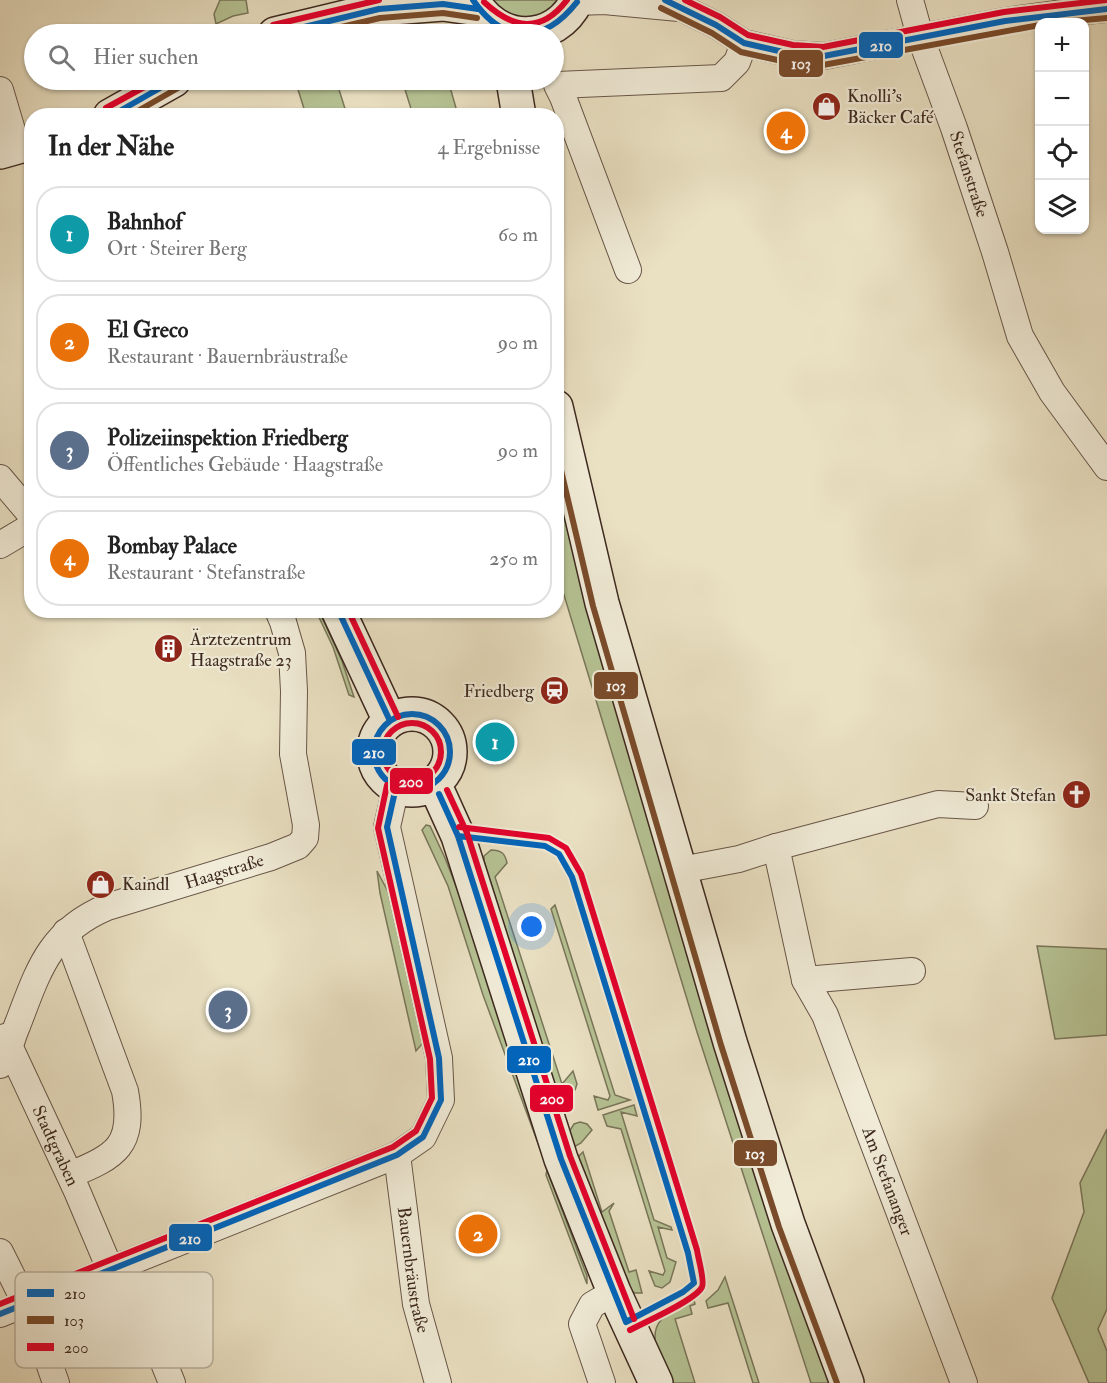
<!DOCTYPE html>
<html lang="de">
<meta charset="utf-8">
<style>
body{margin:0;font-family:"IM FELL Double Pica",serif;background:#f2f2f2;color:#222}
.controls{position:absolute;right:18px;top:18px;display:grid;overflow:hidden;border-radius:12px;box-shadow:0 2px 4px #0004}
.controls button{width:54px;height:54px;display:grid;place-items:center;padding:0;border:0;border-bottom:2px solid #e0e0e0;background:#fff;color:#222;font:30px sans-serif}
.you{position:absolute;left:532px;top:927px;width:21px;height:21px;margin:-15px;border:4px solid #fff;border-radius:50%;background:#1a73e8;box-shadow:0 0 0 9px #1a73e833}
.badge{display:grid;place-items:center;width:39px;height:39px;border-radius:50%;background:#2563eb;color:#fff;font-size:20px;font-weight:700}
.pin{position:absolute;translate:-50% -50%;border:3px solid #fff;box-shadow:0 2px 6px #0006}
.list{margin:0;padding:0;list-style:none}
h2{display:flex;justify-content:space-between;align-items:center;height:78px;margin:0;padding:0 24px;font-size:26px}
h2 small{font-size:20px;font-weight:400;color:#767676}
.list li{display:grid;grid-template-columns:39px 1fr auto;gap:18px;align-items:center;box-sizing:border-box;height:96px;margin:0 12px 12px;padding:0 12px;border:2px solid #e0e0e0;border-radius:24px}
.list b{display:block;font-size:22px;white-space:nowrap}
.list p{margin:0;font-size:20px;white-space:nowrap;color:#767676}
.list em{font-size:20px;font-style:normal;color:#767676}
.icon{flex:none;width:33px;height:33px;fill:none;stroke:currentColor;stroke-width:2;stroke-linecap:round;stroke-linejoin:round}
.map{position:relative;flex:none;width:1107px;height:1383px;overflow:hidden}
.search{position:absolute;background:#fff;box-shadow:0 2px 4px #0004;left:24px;top:24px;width:540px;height:66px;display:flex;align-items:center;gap:15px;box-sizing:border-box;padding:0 21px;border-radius:33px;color:#767676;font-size:22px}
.panel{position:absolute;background:#fff;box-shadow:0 2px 4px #0004;left:24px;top:108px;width:540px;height:510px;border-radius:24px}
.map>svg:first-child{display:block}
</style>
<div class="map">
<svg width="1107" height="1383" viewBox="0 0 1107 1383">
<rect width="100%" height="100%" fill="#eae1c3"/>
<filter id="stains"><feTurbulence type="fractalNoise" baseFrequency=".00333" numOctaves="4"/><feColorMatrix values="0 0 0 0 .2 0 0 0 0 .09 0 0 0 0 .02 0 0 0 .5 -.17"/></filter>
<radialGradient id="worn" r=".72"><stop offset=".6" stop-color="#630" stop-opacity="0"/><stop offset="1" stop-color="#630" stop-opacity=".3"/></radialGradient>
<path fill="#b6c394" stroke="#79765a" stroke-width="1.5" d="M 220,0 L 246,0 L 248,13 L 233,16 L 216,24 L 214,14 Z
M 489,0 L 559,0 L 546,14 L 533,19 L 506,16 Z
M 295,80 L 336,80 L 347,115 L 306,115 Z
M 402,80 L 448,80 L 458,115 L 413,115 Z
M 556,472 L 833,1383 L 811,1383 L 697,1032 L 557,572 Z
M 316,611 L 319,611 L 342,661 L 354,697 L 349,695 L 333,647 Z
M 426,825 L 430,826 L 445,858 L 463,904 L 542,1154 L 483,995 L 448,886 L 422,830 Z
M 491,850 C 501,850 505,853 507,863 L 495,877 L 562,1084 L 573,1071 L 577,1084 L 575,1090 L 570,1095 L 557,1093 L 484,861 L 484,856 Z
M 377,871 L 392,899 L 422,1037 L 422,1044 L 416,1051 L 380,893 Z
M 555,905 L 615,1095 L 630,1100 L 598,1110 L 594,1096 L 608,1100 L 610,1096 L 551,909 Z
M 1037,946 L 1107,949 L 1107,1035 L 1055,1039 Z
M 634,1105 L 637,1116 L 621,1112 L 654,1220 L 671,1227 L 672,1230 L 658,1227 L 667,1258 L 676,1262 L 670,1282 L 662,1288 L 655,1286 L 649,1271 L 663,1275 L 665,1271 L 621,1129 L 607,1126 L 603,1115 Z
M 580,1122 L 587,1124 L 592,1130 L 581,1143 L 574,1147 L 569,1132 L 574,1124 Z
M 1107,1129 L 1107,1309 L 1098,1329 L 1107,1351 L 1107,1383 L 1089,1383 L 1052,1298 L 1084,1212 L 1080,1183 Z
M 583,1152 L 602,1212 L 614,1203 L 609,1211 L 629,1272 L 636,1270 L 642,1293 L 635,1293 L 629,1289 L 577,1158 Z
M 547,1170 L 587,1276 L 587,1284 L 546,1175 Z
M 725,1277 L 759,1383 L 753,1383 L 728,1303 L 708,1308 L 706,1301 L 718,1290 Z
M 693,1297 L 695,1304 L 690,1306 L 692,1314 L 675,1319 L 695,1383 L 673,1383 C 665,1366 645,1338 661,1320 C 669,1311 683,1304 693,1297 Z"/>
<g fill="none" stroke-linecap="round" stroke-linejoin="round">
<defs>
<g id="street">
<path d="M 665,0 L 716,25 L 744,43 L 792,54 L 824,56 L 1005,21 L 1055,14 L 1107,9"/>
<path id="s1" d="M 910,0 L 920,36 L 954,128 L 995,252 L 1020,336 L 1052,392 L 1107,467"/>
<path d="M 577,2 L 604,1 L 679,8"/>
<path d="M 0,90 L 17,147"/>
<path d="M 628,270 L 563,97 L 557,85 L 721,78 L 737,62 L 744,43"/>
<path d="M 0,478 L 32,516"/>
<path d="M 0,545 L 32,526"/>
<path d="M 776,847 L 805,980 L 912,971"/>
<path d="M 681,870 L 739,859 L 776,847 L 938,804 L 975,806"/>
<path d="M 66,932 L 125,1091 C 135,1146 116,1156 70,1175"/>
<path id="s2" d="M 805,980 L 825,1015 L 964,1383"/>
<path id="s3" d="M 5,1037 L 77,1191 L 110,1269"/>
<path id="s4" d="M 0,1065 C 9,1053 11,1040 17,1026 C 38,972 48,932 107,907 L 271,857 L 298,846 L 305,838 L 306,825 L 293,754 L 294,691 L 292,653 L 283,622 L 278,610"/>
<path id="s5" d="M 397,1155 L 416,1304 L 438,1383"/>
<path d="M 0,1252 L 26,1304"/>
<path d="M 124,1264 L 172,1383"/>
<path d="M 28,1303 L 56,1383"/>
<path d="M 0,1314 L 397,1155 L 423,1137 L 441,1100 L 439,1058 L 387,827 L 396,787"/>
<path d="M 602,1383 L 582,1324 L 592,1305 L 614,1292"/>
</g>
<path id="secondary" d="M 473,0 C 496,44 555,46 577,0
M 275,34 L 379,9 L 443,4 L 478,9
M 513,80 L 519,116
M 110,116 L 174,80
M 0,152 L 32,143
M 556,407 L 602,603 L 730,1042 L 788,1224 L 847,1383
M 338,610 L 390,721
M374 752a38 38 0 1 1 76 0a38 38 0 1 1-76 0Z
M 434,783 L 458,836 L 561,1159 L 614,1292 L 656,1383"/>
</defs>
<use href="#street" stroke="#685648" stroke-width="28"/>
<use href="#secondary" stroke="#3c281f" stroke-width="36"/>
<use href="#street" stroke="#f1ecd8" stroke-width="26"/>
<use href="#secondary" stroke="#f1ecd8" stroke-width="33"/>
<defs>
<path id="bus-1" d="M 473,0 C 504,45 544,44 577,2
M 665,0 L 716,25 L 744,43 L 792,54 L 824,56 L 1005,21 L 1107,9
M 275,34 L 379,9 L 443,4 L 478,9
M 111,116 L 174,80
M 338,610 L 390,721
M374 752a38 38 0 1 1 76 0a38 38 0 1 1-76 0Z
M 439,794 L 458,836 L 561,1159 L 626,1322
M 458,836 L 545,846 L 559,854 L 572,877 L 688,1253 L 694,1283 L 683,1292 L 626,1322
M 0,1314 L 397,1155 L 423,1137 L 441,1100 L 439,1058 L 387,827 L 396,787"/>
<path id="bus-2" d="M 661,8 L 712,33 L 741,52 L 791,63 L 823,65 L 1040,25
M 1061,22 L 1107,18
M 311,34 L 380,18 L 443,13 L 477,18
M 129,116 L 178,88
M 556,449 L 593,606 L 721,1045 L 779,1227 L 837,1383"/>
<path id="bus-3" d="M 685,0 L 720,17 L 748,35 L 793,45 L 823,47 L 1004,12 L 1106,0
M 484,2 C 513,29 541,34 567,0
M 273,25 L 379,0
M 106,108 L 157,80
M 348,610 L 398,717
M383 752a29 29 0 1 1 58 0a29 29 0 1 1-58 0Z
M 447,790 L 467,833 L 570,1156 L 634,1319
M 459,827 L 549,838 L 566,848 L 581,874 L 697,1250 C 698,1258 705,1281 702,1287 C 696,1300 645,1322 630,1330
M 0,1304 L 393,1147 L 416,1131 L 432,1098 L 430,1059 L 378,828 L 387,785"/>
</defs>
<use href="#bus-1" stroke="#f1ecd8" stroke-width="10"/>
<use href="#bus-2" stroke="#f1ecd8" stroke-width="10"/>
<use href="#bus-3" stroke="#f1ecd8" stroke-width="10"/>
<use href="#bus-1" stroke="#0065bd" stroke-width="6"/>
<use href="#bus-2" stroke="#7a4b2a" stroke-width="6"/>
<use href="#bus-3" stroke="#e4002b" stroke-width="6"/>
</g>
<defs>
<symbol id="shop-disc" viewBox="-11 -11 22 22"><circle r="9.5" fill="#8f2418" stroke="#f1ecd8"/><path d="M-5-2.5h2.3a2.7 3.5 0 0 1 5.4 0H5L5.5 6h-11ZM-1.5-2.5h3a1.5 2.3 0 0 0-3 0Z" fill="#fff"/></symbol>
<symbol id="building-disc" viewBox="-11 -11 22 22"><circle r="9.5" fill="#8f2418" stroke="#f1ecd8"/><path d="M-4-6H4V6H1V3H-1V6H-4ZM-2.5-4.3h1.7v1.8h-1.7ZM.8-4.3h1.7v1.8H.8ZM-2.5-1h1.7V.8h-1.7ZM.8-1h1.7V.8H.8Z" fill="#fff"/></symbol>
<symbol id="station-disc" viewBox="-11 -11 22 22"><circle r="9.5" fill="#8f2418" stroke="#f1ecd8"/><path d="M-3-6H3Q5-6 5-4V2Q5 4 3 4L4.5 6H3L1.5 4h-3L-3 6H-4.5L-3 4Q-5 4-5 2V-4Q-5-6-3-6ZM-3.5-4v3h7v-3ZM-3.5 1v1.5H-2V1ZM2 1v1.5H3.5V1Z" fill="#fff"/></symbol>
<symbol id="church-disc" viewBox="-11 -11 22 22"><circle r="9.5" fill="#8f2418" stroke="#f1ecd8"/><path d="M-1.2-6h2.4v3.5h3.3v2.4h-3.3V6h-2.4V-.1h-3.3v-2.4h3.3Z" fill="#fff"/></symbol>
</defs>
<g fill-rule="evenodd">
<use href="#shop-disc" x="810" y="90" width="33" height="33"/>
<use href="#building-disc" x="152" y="632" width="33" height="33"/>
<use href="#station-disc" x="538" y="674" width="33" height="33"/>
<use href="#church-disc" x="1060" y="778" width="33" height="33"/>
<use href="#shop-disc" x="84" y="868" width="33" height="33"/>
</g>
<g text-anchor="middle" stroke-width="4.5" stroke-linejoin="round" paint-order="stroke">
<g font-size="18" fill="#3c281f" stroke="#f1ecd8" text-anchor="start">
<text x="847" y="102">Knolli's<tspan x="847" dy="21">Bäcker Café</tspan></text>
<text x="190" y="645">Ärztezentrum<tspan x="190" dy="21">Haagstraße 23</tspan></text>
<text x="534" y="697" text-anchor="end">Friedberg</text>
<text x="1056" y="801" text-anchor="end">Sankt Stefan</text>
<text x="122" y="890">Kaindl</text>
</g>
<g font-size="18" fill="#3c281f" stroke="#f1ecd8">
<text dy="6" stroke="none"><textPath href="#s1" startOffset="184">Stefanstraße</textPath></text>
<text dy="6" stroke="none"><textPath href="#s4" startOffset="320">Haagstraße</textPath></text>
<text dy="6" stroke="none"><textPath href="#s3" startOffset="120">Stadtgraben</textPath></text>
<text dy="6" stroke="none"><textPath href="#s2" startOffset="218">Am Stefananger</textPath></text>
<text dy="6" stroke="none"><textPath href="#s5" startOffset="116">Bauernbräustraße</textPath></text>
</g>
</g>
<rect x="15" y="1272" width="198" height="96" rx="9" fill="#f1ecd8" stroke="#bbb1a0" stroke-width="1.5"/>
<rect x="27" y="1289" width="27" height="8" fill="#0065bd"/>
<rect x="27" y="1316" width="27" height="8" fill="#7a4b2a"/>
<rect x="27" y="1343" width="27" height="8" fill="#e4002b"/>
<g font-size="16" fill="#3c281f">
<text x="64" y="1299">210</text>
<text x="64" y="1326">103</text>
<text x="64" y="1353">200</text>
</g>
<g stroke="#f1ecd8" stroke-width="2">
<rect x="858" y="31" width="46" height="28" rx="6" fill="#0065bd"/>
<rect x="778" y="49" width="46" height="29" rx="6" fill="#7a4b2a"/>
<rect x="593" y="671" width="46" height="29" rx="6" fill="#7a4b2a"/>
<rect x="351" y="738" width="46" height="28" rx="6" fill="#0065bd"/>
<rect x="389" y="767" width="45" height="28" rx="6" fill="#e4002b"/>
<rect x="506" y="1045" width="46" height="29" rx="6" fill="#0065bd"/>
<rect x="529" y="1084" width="45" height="29" rx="6" fill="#e4002b"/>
<rect x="733" y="1139" width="45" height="28" rx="6" fill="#7a4b2a"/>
<rect x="168" y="1223" width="45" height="29" rx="6" fill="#0065bd"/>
</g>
<g font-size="16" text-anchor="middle" font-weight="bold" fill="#fff">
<text x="881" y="51">210</text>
<text x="801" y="69">103</text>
<text x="616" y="691">103</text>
<text x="374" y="758">210</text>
<text x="411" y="787">200</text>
<text x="529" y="1065">210</text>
<text x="552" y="1104">200</text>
<text x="755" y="1159">103</text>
<text x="190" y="1244">210</text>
</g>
<rect width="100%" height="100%" filter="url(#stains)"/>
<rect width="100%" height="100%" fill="url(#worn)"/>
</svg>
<div class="controls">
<button>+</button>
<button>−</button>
<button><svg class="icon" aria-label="locate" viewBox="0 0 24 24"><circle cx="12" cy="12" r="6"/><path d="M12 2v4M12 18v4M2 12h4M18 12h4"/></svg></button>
<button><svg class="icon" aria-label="layers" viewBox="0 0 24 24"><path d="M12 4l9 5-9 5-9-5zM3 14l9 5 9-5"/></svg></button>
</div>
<div class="you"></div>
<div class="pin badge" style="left:495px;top:742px;background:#0f9aa8">1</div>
<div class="pin badge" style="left:478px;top:1234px;background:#e8710a">2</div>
<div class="pin badge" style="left:228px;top:1010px;background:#5c6f8a">3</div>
<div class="pin badge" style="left:786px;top:131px;background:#e8710a">4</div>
<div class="search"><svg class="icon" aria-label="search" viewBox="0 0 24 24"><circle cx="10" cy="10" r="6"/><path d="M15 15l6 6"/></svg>Hier suchen</div>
<section class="panel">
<h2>In der Nähe<small>4 Ergebnisse</small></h2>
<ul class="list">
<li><span class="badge" style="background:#0f9aa8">1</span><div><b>Bahnhof</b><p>Ort · Steirer Berg</p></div><em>60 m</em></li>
<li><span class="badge" style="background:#e8710a">2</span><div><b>El Greco</b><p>Restaurant · Bauernbräustraße</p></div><em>90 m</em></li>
<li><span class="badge" style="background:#5c6f8a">3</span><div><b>Polizeiinspektion Friedberg</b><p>Öffentliches Gebäude · Haagstraße</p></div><em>90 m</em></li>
<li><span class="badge" style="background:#e8710a">4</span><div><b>Bombay Palace</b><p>Restaurant · Stefanstraße</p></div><em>250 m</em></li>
</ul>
</section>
</div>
